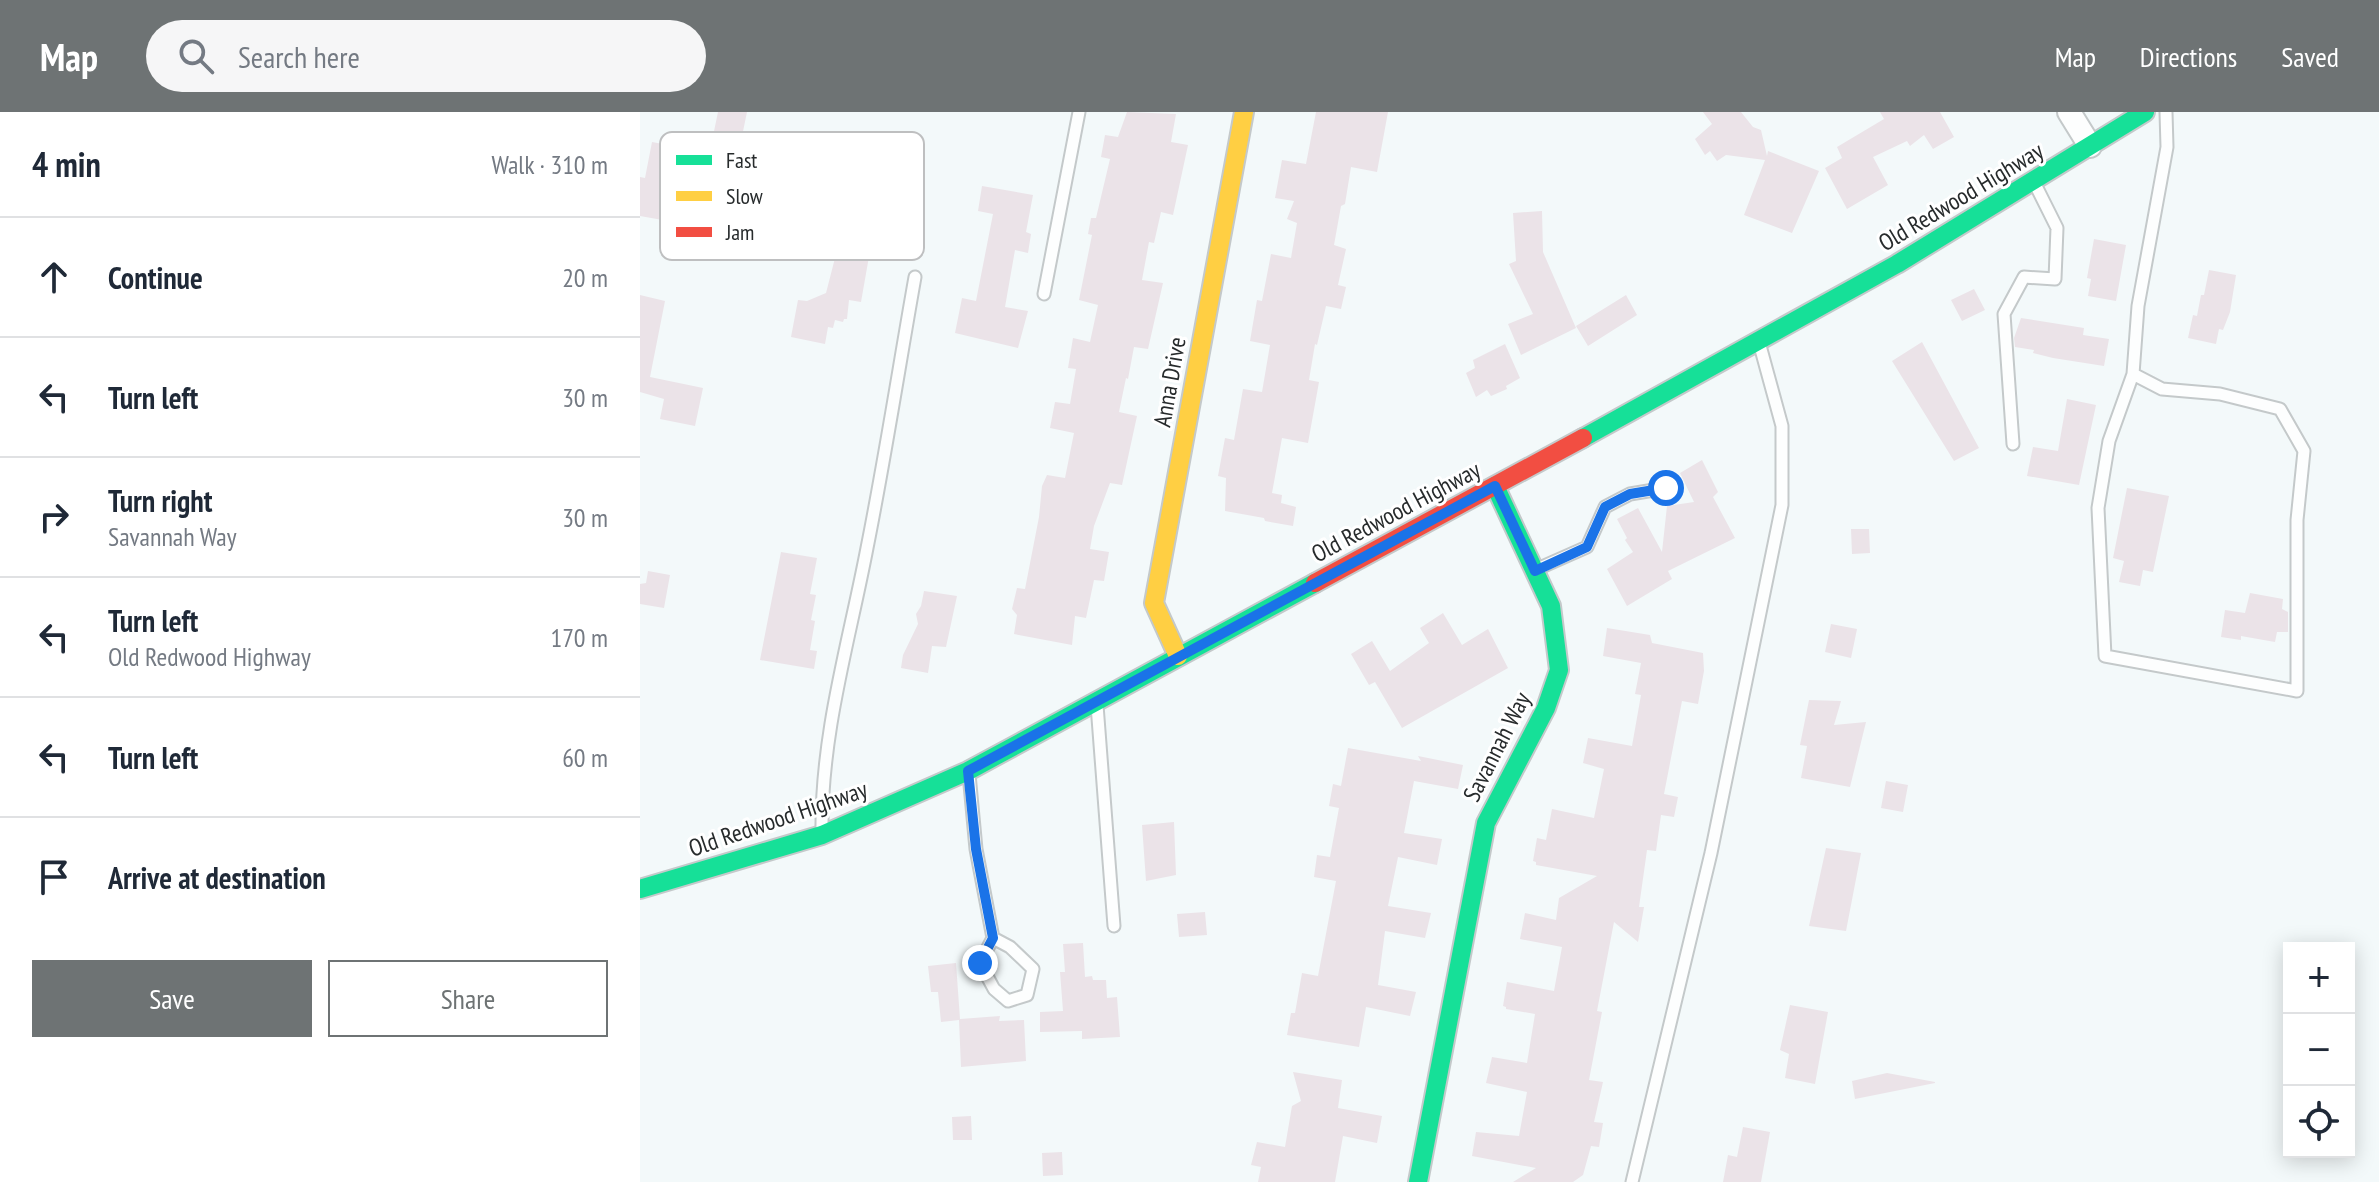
<!DOCTYPE html>
<meta charset="utf-8">
<style>
body{margin:0;font-family:"PT Sans Narrow",sans-serif;background:#f6f6f7;color:#1f2937}
.controls{position:absolute;right:24px;bottom:24px;display:grid;overflow:hidden;border-radius:0px;box-shadow:0 4px 20px #0003}
.controls button{width:72px;height:72px;display:grid;place-items:center;padding:0;border:0;border-bottom:2px solid #e0e1e3;background:#fff;color:#1f2937;font:40px sans-serif}
.stop{position:absolute;width:24px;height:24px;margin:-18px;border:6px solid #1a73e8;border-radius:50%;background:#fff}
.stop.end{background:#1a73e8;border-color:#fff;box-shadow:0 2px 8px #0008}
.list{margin:0;padding:0;list-style:none}
h2{display:flex;justify-content:space-between;align-items:center;height:104px;margin:0;padding:0 32px;font-size:34px}
h2 small{font-size:26px;font-weight:400;color:#747a83}
.list li{display:grid;grid-template-columns:52px 1fr auto;gap:24px;align-items:center;box-sizing:border-box;height:120px;padding:0 32px;border-top:2px solid #e0e1e3}
.list b{display:block;font-size:30px;white-space:nowrap}
.list p{margin:0;font-size:26px;white-space:nowrap;color:#747a83}
.list em{font-size:26px;font-style:normal;color:#747a83}
.actions{display:flex;gap:16px;padding:24px 32px}
.actions a{flex:1;padding:18px 0;border:2px solid #6e7374;border-radius:0px;text-align:center;font-size:28px;color:#6e7374}
.actions .main{background:#6e7374;color:#fff}
.icon{flex:none;width:44px;height:44px;fill:none;stroke:currentColor;stroke-width:2;stroke-linecap:round;stroke-linejoin:round}
.map{position:relative;flex:none;width:1739px;height:1070px;overflow:hidden}
header{display:flex;align-items:center;gap:48px;box-sizing:border-box;height:112px;padding:0 40px;background:#6e7374;color:#fff}
header strong{font-size:38px}
nav{display:flex;gap:44px;margin-inline-start:auto;font-size:28px}
.search{width:560px;height:72px;background:#f6f6f7;display:flex;align-items:center;gap:20px;box-sizing:border-box;padding:0 28px;border-radius:44px;color:#747a83;font-size:30px}
main{display:flex}
aside{flex:1;background:#fff}
.map>svg:first-child{display:block}
</style>
<header>
<strong>Map</strong>
<div class="search"><svg class="icon" aria-label="search" viewBox="0 0 24 24"><circle cx="10" cy="10" r="6"/><path d="M15 15l6 6"/></svg>Search here</div>
<nav><a>Map</a><a>Directions</a><a>Saved</a></nav>
</header>
<main>
<aside>
<h2>4 min<small>Walk · 310 m</small></h2>
<ul class="list">
<li><svg class="icon" aria-label="ahead" viewBox="0 0 24 24"><path d="M12 20V5M6 11l6-6 6 6"/></svg><div><b>Continue</b></div><em>20 m</em></li>
<li><svg class="icon" aria-label="left" viewBox="0 0 24 24"><path d="M17 20v-9H6M10 6l-5 5 5 5"/></svg><div><b>Turn left</b></div><em>30 m</em></li>
<li><svg class="icon" aria-label="right" viewBox="0 0 24 24"><path d="M7 20v-9h11M14 6l5 5-5 5"/></svg><div><b>Turn right</b><p>Savannah Way</p></div><em>30 m</em></li>
<li><svg class="icon" aria-label="left" viewBox="0 0 24 24"><path d="M17 20v-9H6M10 6l-5 5 5 5"/></svg><div><b>Turn left</b><p>Old Redwood Highway</p></div><em>170 m</em></li>
<li><svg class="icon" aria-label="left" viewBox="0 0 24 24"><path d="M17 20v-9H6M10 6l-5 5 5 5"/></svg><div><b>Turn left</b></div><em>60 m</em></li>
<li><svg class="icon" aria-label="arrive" viewBox="0 0 24 24"><path d="M6 21V4h12l-3 4 3 4H6"/></svg><div><b>Arrive at destination</b></div></li>
</ul>
<div class="actions"><a class="main">Save</a><a>Share</a></div>
</aside>
<div class="map">
<svg width="1739" height="1070" viewBox="0 0 1739 1070">
<rect width="100%" height="100%" fill="#f3f9fa"/>
<path fill="#ebe3e8" d="M 78,0 L 107,0 L 101,29 L 73,24 Z
M 487,0 L 536,2 L 531,30 L 548,33 L 533,103 L 521,100 L 514,131 L 509,130 L 502,168 L 523,171 L 508,237 L 494,235 L 488,267 L 486,266 L 479,300 L 497,304 L 482,373 L 470,371 L 454,414 L 450,437 L 469,440 L 464,469 L 454,468 L 446,506 L 435,504 L 432,533 L 374,522 L 377,503 L 372,497 L 377,476 L 385,477 L 399,405 L 402,374 L 407,363 L 425,366 L 434,321 L 410,316 L 415,290 L 430,292 L 436,257 L 428,256 L 433,226 L 450,230 L 458,193 L 439,188 L 452,123 L 448,122 L 451,106 L 456,106 L 470,47 L 461,45 L 465,23 L 478,25 Z
M 676,0 L 748,0 L 737,60 L 711,55 L 705,92 L 701,94 L 694,133 L 706,137 L 698,173 L 706,175 L 701,197 L 686,194 L 677,233 L 675,232 L 669,268 L 679,270 L 668,331 L 642,326 L 632,381 L 642,383 L 641,391 L 656,395 L 653,414 L 625,409 L 624,406 L 585,399 L 586,366 L 578,364 L 585,326 L 594,328 L 603,277 L 622,280 L 630,233 L 610,229 L 617,188 L 622,189 L 631,142 L 651,146 L 657,111 L 647,107 L 654,89 L 635,86 L 642,48 L 666,52 Z
M 1063,0 L 1101,0 L 1113,15 L 1121,18 L 1127,44 L 1128,39 L 1179,59 L 1152,121 L 1104,103 L 1125,48 L 1086,43 L 1077,49 L 1070,39 L 1065,43 L 1055,27 L 1072,12 Z
M 1240,0 L 1300,0 L 1314,25 L 1293,37 L 1284,23 L 1270,34 L 1267,29 L 1233,45 L 1248,73 L 1207,97 L 1185,56 L 1202,46 L 1197,35 L 1244,7 Z
M 12,30 L 33,34 L 35,30 L 72,36 L 66,67 L 53,64 L 45,112 L 0,104 L 0,65 L 5,66 Z
M 342,74 L 393,83 L 386,120 L 391,122 L 388,141 L 375,138 L 365,195 L 388,199 L 378,236 L 315,221 L 322,186 L 336,189 L 353,102 L 338,99 Z
M 214,95 L 237,99 L 221,190 L 209,188 L 207,207 L 204,207 L 203,210 L 195,208 L 193,216 L 188,215 L 185,232 L 151,225 L 158,188 L 167,189 L 186,181 L 195,146 L 188,140 L 191,121 L 208,125 Z
M 902,99 L 903,140 L 936,216 L 881,243 L 868,212 L 893,202 L 869,152 L 876,149 L 873,101 Z
M 1454,127 L 1486,133 L 1476,189 L 1448,184 L 1451,167 L 1447,166 Z
M 1569,158 L 1596,163 L 1590,200 L 1583,218 L 1579,217 L 1576,232 L 1548,226 L 1553,203 L 1557,204 L 1561,183 L 1564,183 Z
M 1334,177 L 1345,198 L 1322,209 L 1311,188 Z
M 0,183 L 25,189 L 10,265 L 63,276 L 55,314 L 20,307 L 24,287 L 0,280 Z
M 986,183 L 997,203 L 948,234 L 936,214 Z
M 1381,206 L 1444,216 L 1443,223 L 1469,227 L 1464,254 L 1413,246 L 1393,241 L 1394,238 L 1375,235 L 1374,226 Z
M 1282,230 L 1339,336 L 1314,349 L 1252,249 Z
M 865,232 L 880,266 L 866,274 L 867,277 L 851,284 L 847,278 L 836,285 L 826,261 L 835,256 L 833,248 Z
M 1427,287 L 1456,293 L 1439,373 L 1387,364 L 1393,335 L 1418,339 Z
M 1062,348 L 1078,380 L 1073,385 L 1095,426 L 1028,459 L 1032,467 L 987,494 L 967,457 L 993,440 L 985,428 L 987,426 L 977,407 L 998,396 L 1022,440 L 1027,394 L 1054,390 L 1040,361 Z
M 1487,376 L 1529,384 L 1513,460 L 1503,458 L 1500,474 L 1479,470 L 1484,449 L 1473,446 Z
M 1211,417 L 1229,417 L 1230,441 L 1212,442 Z
M 141,440 L 177,446 L 170,482 L 176,483 L 171,508 L 175,509 L 170,538 L 177,539 L 174,557 L 120,548 Z
M 8,459 L 30,463 L 24,496 L 0,492 L 0,472 L 6,471 Z
M 284,479 L 317,484 L 306,535 L 292,534 L 288,561 L 261,556 L 263,543 L 278,512 L 276,502 L 281,494 Z
M 1610,481 L 1643,487 L 1642,497 L 1648,500 L 1648,520 L 1637,520 L 1635,530 L 1601,524 L 1601,528 L 1581,525 L 1585,498 L 1605,501 Z
M 803,501 L 822,533 L 848,517 L 868,556 L 762,616 L 735,570 L 729,573 L 711,542 L 732,529 L 750,559 L 789,531 L 780,516 Z
M 1191,512 L 1217,517 L 1211,546 L 1185,540 Z
M 967,516 L 1010,523 L 1012,531 L 1063,541 L 1064,559 L 1058,592 L 1042,589 L 1024,682 L 1038,685 L 1034,705 L 1021,703 L 1016,739 L 1007,738 L 999,795 L 1004,795 L 998,830 L 974,810 L 957,899 L 962,900 L 949,968 L 963,970 L 954,1010 L 963,1011 L 959,1035 L 951,1034 L 943,1063 L 933,1070 L 873,1070 L 896,1056 L 832,1044 L 836,1020 L 879,1024 L 887,980 L 846,971 L 852,945 L 887,951 L 895,902 L 866,897 L 866,895 L 863,894 L 867,870 L 914,879 L 922,835 L 880,827 L 885,801 L 916,808 L 919,786 L 957,764 L 896,753 L 896,750 L 893,749 L 897,726 L 906,728 L 912,697 L 954,706 L 964,657 L 943,651 L 948,626 L 992,634 L 1001,583 L 995,582 L 1001,551 L 963,544 Z
M 1169,588 L 1201,589 L 1194,613 L 1226,610 L 1210,675 L 1161,666 L 1167,634 L 1160,633 Z
M 708,636 L 781,649 L 778,644 L 823,653 L 818,677 L 774,669 L 764,721 L 802,727 L 797,753 L 758,745 L 748,794 L 791,801 L 785,826 L 745,819 L 738,873 L 776,880 L 770,904 L 726,895 L 719,935 L 647,923 L 651,901 L 655,901 L 662,861 L 678,864 L 696,769 L 674,765 L 677,743 L 690,745 L 699,696 L 689,694 L 693,672 L 701,674 Z
M 1246,669 L 1268,673 L 1263,700 L 1241,696 Z
M 534,710 L 536,763 L 506,769 L 502,713 Z
M 1186,736 L 1221,741 L 1206,819 L 1169,814 Z
M 565,800 L 567,823 L 539,825 L 537,802 Z
M 443,831 L 445,865 L 452,864 L 453,868 L 466,868 L 467,886 L 477,885 L 480,925 L 442,927 L 442,919 L 400,920 L 400,900 L 423,899 L 420,860 L 425,860 L 423,832 Z
M 316,851 L 320,907 L 360,904 L 359,909 L 384,908 L 386,949 L 321,955 L 319,908 L 301,910 L 298,880 L 291,880 L 288,854 Z
M 1150,893 L 1188,900 L 1175,972 L 1145,966 L 1149,942 L 1140,938 Z
M 653,960 L 702,968 L 698,996 L 742,1004 L 737,1031 L 703,1024 L 695,1070 L 618,1070 L 621,1055 L 611,1053 L 617,1030 L 645,1035 L 652,994 L 661,989 Z
M 1247,961 L 1295,970 L 1295,971 L 1215,987 L 1212,969 Z
M 331,1004 L 332,1028 L 313,1028 L 312,1005 Z
M 1103,1015 L 1130,1020 L 1121,1070 L 1083,1070 L 1088,1043 L 1097,1045 Z
M 422,1040 L 423,1063 L 403,1064 L 402,1041 Z"/>
<g fill="none" stroke-linecap="round" stroke-linejoin="round">
<defs>
<path id="lane" d="M 404,182 L 439,0
M 1493,262 L 1522,277 L 1580,282 L 1640,297 L 1664,339 L 1657,408 L 1657,579 L 1465,544 L 1458,396 L 1469,329 L 1493,262 L 1498,194 L 1527,35 L 1526,0
M 1373,332 L 1364,202 L 1384,165 L 1415,167 L 1417,116 L 1394,70
M 895,458 L 947,435 L 965,395 L 990,382 L 1026,376
M 457,593 L 474,814
M 329,662 L 336,737 L 353,826 L 340,851 L 354,877 L 368,889 L 387,883 L 393,857 L 370,835 L 353,826
M 182,718 C 181,622 209,530 227,436 C 245,346 259,255 275,165
M 992,1070 L 1071,741 L 1142,393 L 1142,314 L 1119,230"/>
<path id="street" d="M 1429,0 L 1450,34"/>
<path id="fast" d="M 943,326 L 1257,152 L 1505,0
M 0,777 L 182,723 L 328,659 L 675,471
M 778,1070 L 846,711 L 906,596 L 919,558 L 911,494 L 855,374"/>
<path id="slow" d="M 538,544 L 514,491 L 604,0"/>
<path id="jam" d="M 675,471 L 943,326"/>
</defs>
<use href="#lane" stroke="#c4c9ca" stroke-width="15"/>
<use href="#street" stroke="#c4c9ca" stroke-width="26"/>
<use href="#fast" stroke="#c4c9ca" stroke-width="22"/>
<use href="#slow" stroke="#c4c9ca" stroke-width="22"/>
<use href="#jam" stroke="#c4c9ca" stroke-width="22"/>
<use href="#lane" stroke="#fdfefe" stroke-width="11"/>
<use href="#street" stroke="#fdfefe" stroke-width="22"/>
<use href="#fast" stroke="#16e098" stroke-width="18"/>
<use href="#slow" stroke="#ffcf43" stroke-width="18"/>
<use href="#jam" stroke="#f24e42" stroke-width="18"/>
</g>
<g fill="none" stroke-linecap="round" stroke-linejoin="round">
<path stroke="#1a73e8" stroke-width="10" d="M 340,851 L 353,826 L 336,737 L 328,659 L 855,374 L 895,459 L 947,435 L 965,395 L 990,382 L 1026,376"/>
</g>
<g text-anchor="middle" stroke-width="6" stroke-linejoin="round" paint-order="stroke">
<g font-size="24" fill="#272b2c" stroke="#fff">
<text transform="translate(1321 85) rotate(-31)" y="8">Old Redwood Highway</text>
<text transform="translate(530 270) rotate(-80)" y="8">Anna Drive</text>
<text transform="translate(756 400) rotate(-28)" y="8">Old Redwood Highway</text>
<text transform="translate(857 635) rotate(-63)" y="8">Savannah Way</text>
<text transform="translate(138 707) rotate(-19)" y="8">Old Redwood Highway</text>
</g>
</g>
<rect x="20" y="20" width="264" height="128" rx="12" fill="#fff" stroke="#bebfc0" stroke-width="2"/>
<rect x="36" y="43" width="36" height="10" fill="#16e098"/>
<rect x="36" y="79" width="36" height="10" fill="#ffcf43"/>
<rect x="36" y="115" width="36" height="10" fill="#f24e42"/>
<g font-size="22" fill="#272b2c">
<text x="86" y="56">Fast</text>
<text x="86" y="92">Slow</text>
<text x="86" y="128">Jam</text>
</g>
</svg>
<div class="controls">
<button>+</button>
<button>−</button>
<button><svg class="icon" aria-label="locate" viewBox="0 0 24 24"><circle cx="12" cy="12" r="6"/><path d="M12 2v4M12 18v4M2 12h4M18 12h4"/></svg></button>
</div>
<div class="stop" style="left:1026px;top:376px"></div>
<div class="stop end" style="left:340px;top:851px"></div>
</div>
</main>
